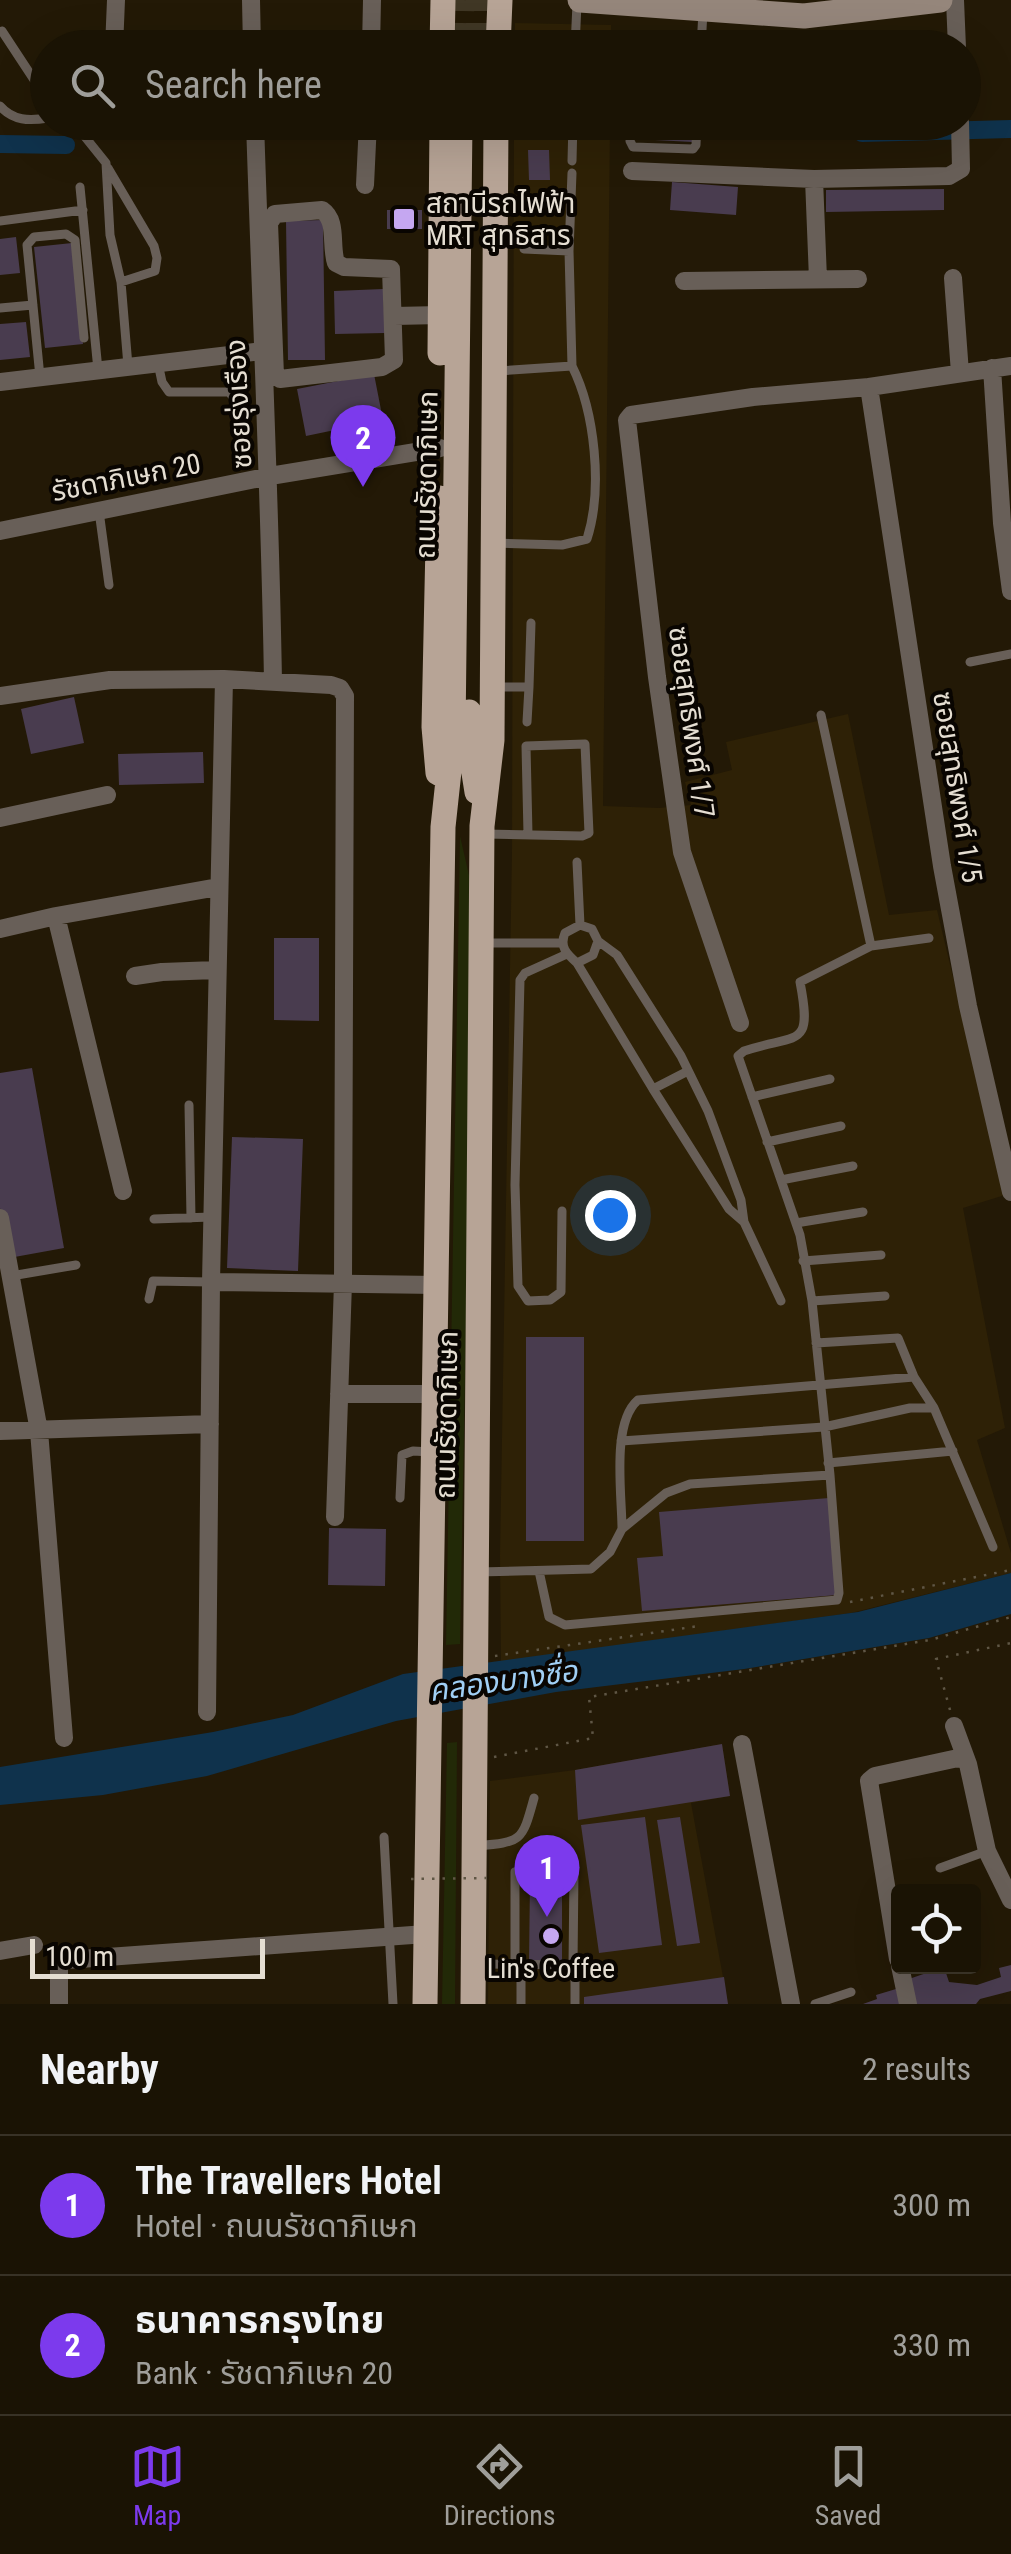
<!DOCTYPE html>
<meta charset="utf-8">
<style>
body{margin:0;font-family:"Roboto Condensed","Noto Sans Thai",sans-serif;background:#272013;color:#f1f3f6}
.controls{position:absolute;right:30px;bottom:30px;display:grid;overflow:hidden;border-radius:10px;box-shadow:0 10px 40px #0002}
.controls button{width:90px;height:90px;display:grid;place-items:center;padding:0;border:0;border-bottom:2px solid #383226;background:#1a1304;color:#f1f3f6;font:50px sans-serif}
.scale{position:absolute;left:30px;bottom:25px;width:235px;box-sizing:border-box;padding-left:10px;border:5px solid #e5ded2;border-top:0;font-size:28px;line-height:35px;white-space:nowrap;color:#e5ded2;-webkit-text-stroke:8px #090501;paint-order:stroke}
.you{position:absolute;left:610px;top:1215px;width:35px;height:35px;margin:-25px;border:8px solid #fff;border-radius:50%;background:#1a73e8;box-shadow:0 0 0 15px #1a73e833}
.badge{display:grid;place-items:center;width:65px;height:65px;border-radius:50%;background:#7c3aed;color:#fff;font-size:32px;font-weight:700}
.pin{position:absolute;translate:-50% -82px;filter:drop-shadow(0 2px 5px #0008)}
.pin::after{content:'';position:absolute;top:52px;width:35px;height:30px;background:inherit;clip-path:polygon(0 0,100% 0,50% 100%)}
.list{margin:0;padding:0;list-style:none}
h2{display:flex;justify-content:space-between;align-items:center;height:130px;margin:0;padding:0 40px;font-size:42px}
h2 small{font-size:32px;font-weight:400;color:#9f9e9a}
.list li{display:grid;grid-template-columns:65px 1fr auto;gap:30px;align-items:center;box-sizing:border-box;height:140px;padding:0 40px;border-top:2px solid #383226}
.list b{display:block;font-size:38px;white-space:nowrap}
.list p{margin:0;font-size:32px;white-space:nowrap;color:#9f9e9a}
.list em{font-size:32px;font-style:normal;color:#9f9e9a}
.icon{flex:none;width:55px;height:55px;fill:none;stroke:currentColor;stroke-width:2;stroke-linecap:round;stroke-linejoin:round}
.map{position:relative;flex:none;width:1011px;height:2004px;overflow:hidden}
.search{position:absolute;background:#1a1304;box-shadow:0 10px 40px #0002;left:30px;right:30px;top:30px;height:110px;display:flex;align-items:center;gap:25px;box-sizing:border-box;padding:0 35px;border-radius:55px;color:#9f9e9a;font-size:38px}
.sheet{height:410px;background:#1a1304}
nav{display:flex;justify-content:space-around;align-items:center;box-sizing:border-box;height:140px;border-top:2px solid #383226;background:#1a1304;font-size:28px;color:#9f9e9a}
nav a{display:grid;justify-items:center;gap:5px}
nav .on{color:#7c3aed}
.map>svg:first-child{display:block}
</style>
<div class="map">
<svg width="1011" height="2004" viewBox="0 0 1011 2004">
<rect width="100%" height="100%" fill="#231906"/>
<path fill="#2e2106" d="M 515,23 L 611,25 L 611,47 L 515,48 Z
M 514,123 L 610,123 L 603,806 L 659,808 L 691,805 L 685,782 L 732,770 L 726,742 L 848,714 L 889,915 L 937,910 L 1005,1195 L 963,1208 L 1005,1428 L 977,1440 L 1011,1553 L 1011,1573 L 851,1613 L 501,1662 L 500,1556 L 512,852 Z
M 722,1744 L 730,1796 L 691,1803 L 728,2004 L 488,2004 L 490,1781 L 575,1770 Z"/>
<path fill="#222907" d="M 460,836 L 474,897 L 460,1644 L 446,1645 Z
M 457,1742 L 455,2004 L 442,2004 L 447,1743 Z"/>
<path fill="#0f324c" d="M 1011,1573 L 1011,1614 L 929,1638 L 744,1669 L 556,1692 L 396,1721 L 207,1776 L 103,1795 L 0,1805 L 0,1767 L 213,1732 L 293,1715 L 403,1674 L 858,1612 Z"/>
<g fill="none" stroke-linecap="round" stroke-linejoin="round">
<path stroke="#0f324c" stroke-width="18" d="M 848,45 L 848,48
M 860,122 L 862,133 L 1011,129
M 0,144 L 66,145"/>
</g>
<path fill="#493c4f" d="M 637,122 L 693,122 L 692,142 L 636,139 Z
M 528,150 L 549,150 L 550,180 L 529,180 Z
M 672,182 L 738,187 L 736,215 L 670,210 Z
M 944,189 L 944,210 L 826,212 L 826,190 Z
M 387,210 L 422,210 L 422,229 L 387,229 Z
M 323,220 L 325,360 L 288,360 L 286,221 Z
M 16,237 L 20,273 L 0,275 L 0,239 Z
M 72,243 L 83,344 L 45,348 L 34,247 Z
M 383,289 L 385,333 L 335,334 L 334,291 Z
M 26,322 L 30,357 L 0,360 L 0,324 Z
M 374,374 L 383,420 L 306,436 L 297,389 Z
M 74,697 L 84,743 L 31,754 L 21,709 Z
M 203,752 L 204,783 L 119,785 L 118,754 Z
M 274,938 L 319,938 L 319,1021 L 274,1020 Z
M 32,1068 L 64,1248 L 9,1258 L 0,1208 L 0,1073 Z
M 232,1137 L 303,1139 L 298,1271 L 227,1268 Z
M 526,1337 L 584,1337 L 584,1541 L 526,1541 Z
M 829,1498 L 837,1595 L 642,1611 L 637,1558 L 663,1556 L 659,1512 Z
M 329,1528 L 386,1529 L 385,1586 L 328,1585 Z
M 722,1744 L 730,1796 L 578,1820 L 575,1770 Z
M 645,1817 L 662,1945 L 599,1953 L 581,1825 Z
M 680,1817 L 700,1943 L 677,1946 L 657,1820 Z
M 530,1880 L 562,1880 L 562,1961 L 529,1961 Z
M 1011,1965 L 1011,1991 L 980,1999 L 976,2004 L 915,2004 L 906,1980 L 944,1967 L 949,1982 L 977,1985 L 1001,1977 L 999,1968 Z
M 724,1977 L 728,2004 L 584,2004 L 584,1997 Z
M 896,1989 L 900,2004 L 863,2004 L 877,1999 L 876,1995 Z"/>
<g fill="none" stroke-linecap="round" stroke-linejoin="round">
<path stroke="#403725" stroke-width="25" stroke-dasharray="25 12" stroke-linecap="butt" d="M 461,48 L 462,0
M 479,48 L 479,0"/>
<path stroke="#5f5645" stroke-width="2.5" stroke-dasharray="2.5 8" stroke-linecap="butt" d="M 850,1602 L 1011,1570
M 495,1656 L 699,1626
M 950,1710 L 936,1659 L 1011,1643
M 494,1757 L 593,1738 L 589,1697 L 930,1640 L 1011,1617"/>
<path stroke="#685f58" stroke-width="9" d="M 2,31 L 48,101
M 575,48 L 577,3
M 701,48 L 703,11
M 0,106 C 13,121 29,121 48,118
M 73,122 L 106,163 L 110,235 L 121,282 L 128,366
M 631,122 L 630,141 L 633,147 L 693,149 L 696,145 L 697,122
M 572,161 L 573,122
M 108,168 L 154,246 L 157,258 L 155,271 L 121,282
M 80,187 L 98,370
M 0,221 L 83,210
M 524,249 L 569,251
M 0,308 L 33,305
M 158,363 L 162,382 L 169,392 L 229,392 L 233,397 L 243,448
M 498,371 L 572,366 L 569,251 L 572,173
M 40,377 L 27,245 L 34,237 L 66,234 L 75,240 L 84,338
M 99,511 L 109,585
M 494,543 L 562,545 L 587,539 C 603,489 595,412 572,366
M 970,662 L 1011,654
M 495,687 L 529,687 L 531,623
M 821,715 L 871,946 L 929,938
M 527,722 L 529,687
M 485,834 L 582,836 L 589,833 L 585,744 L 526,746 L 528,834
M 577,862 L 580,925
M 580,925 L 592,929 L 598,941 L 593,955 L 577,963 C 567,954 559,947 565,933 Z
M 598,941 L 617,955 L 681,1056 L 708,1111 L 741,1200 L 744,1222 L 781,1301
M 485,943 L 562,943
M 577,963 L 653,1089 L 688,1071
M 653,1089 L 729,1209 L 744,1222
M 752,1097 L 830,1079
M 189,1105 L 191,1218
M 767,1142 L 841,1126
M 781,1180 L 853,1166
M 562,1211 L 561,1292 L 550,1300 L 528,1301 L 518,1286 L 515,1185 L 520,980 L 525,973 L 567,954
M 154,1219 L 211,1217
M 796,1223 L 863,1212
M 803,1261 L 881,1255
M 11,1276 L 76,1265
M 149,1299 L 153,1281 L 211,1282
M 812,1301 L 885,1296
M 816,1343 L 898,1338 L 914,1377
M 621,1441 L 824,1427 L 910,1408 L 934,1408 L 993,1547
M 828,1463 L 953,1451
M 830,1475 L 812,1301 L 800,1235 L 738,1056 L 744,1051 C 798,1033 813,1050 800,982 L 871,946
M 400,1498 L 402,1455 L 413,1451 L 431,1452
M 622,1529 C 622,1495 611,1423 638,1400 L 914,1377 L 934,1408
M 478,1572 L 591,1569 L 610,1552 L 622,1529 L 666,1493 L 690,1484 L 830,1475 L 839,1593 L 837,1600 L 565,1625 L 549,1617 L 539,1571
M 384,1837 L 393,2004
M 476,1846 C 522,1842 522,1842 534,1798
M 940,1868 L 987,1851
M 477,1964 L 573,1965 L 574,1870 L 515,1872 L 515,1965
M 521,1980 L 521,2004
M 575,2004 L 575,1980
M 815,2004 L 851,1992"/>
<path stroke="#685f58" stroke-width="18" d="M 251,0 L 252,48
M 955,0 L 957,48
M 114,48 L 116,0
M 371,48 L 372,0
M 255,122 C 261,309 270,495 273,682
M 632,171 L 814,179 L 949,176 L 961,169 L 960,122
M 814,179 L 818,279
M 365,185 L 368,122
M 322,210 C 338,221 330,245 336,263 L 344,267 L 391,269 L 394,360 L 382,367 L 280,379 L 275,375 L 269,223 L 275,214 Z
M 953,278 L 960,373
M 684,281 L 858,279
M 394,316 L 441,315
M 992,368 L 1002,523 L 1011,591
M 0,382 L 262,351
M 869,387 L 942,866 L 968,1006 L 1011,1192
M 0,531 L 270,476 L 440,448
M 0,696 L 110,680 L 224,679 L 331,685 L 340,688 L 345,696 L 343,1283 L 335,1517
M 0,818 L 107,795
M 56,916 L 123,1191
M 0,929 L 56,916 L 218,887
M 135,976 L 162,972 L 216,970
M 740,1023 L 682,852 L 657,677 L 627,420 L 631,415 L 753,397 L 869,387 L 1011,366
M 0,1218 L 39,1431 L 64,1738
M 211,1282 L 437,1285
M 339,1394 L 436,1394
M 0,1431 L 210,1424
M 207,1712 L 211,1282 L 224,679
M 954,1726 L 968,1764 L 987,1851 L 1011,1900
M 742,1744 L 791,2004
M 0,1951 L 34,1945
M 898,1959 L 869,1781 L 875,1776 L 958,1758 L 965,1760
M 900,1966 L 908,2004
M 59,2004 L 59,1965 L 66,1960 L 426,1934"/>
<path stroke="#95867b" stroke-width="25" d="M 580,0 L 804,16 L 940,0"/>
<path stroke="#b7a496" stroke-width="25" d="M 442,48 L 443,0
M 498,48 L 500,0
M 440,353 L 442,122
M 469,712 L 468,735 L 477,792
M 438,773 L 434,727 L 439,498
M 425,2004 L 443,827 L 453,734 L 460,122
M 473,2004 L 482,826 L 492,740 L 496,122"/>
<path stroke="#5f5645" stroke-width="2.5" stroke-dasharray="2.5 8" stroke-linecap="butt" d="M 411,1879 L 490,1878"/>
</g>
<g fill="#c5a7f1" stroke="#090501" stroke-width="4">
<rect x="392" y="207" width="24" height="24" rx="5"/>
<circle cx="551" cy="1936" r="10"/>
</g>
<g text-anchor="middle" stroke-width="8" stroke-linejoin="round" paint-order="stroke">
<g font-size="28" fill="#e5ded2" stroke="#090501" text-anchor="start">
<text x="426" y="213">สถานีรถไฟฟ้า<tspan x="426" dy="32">MRT สุทธิสาร</tspan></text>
<text x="551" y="1978" text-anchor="middle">Lin's Coffee</text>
</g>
<g font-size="28" fill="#e5ded2" stroke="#090501">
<text transform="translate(238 404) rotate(-93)" y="10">ซอยรุ่งเรือง</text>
<text transform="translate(426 475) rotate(-89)" y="10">ถนนรัชดาภิเษก</text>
<text transform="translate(126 477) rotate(-11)" y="10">รัชดาภิเษก 20</text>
<text transform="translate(692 722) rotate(82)" y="10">ซอยสุทธิพงศ์ 1/7</text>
<text transform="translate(958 787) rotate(81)" y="10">ซอยสุทธิพงศ์ 1/5</text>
<text transform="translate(446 1415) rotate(-89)" y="10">ถนนรัชดาภิเษก</text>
</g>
<g font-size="30" font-style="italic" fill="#a0cff5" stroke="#090501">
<text transform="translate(503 1681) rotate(-8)" y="10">คลองบางซื่อ</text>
</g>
</g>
</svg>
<div class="controls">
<button><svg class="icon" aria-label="locate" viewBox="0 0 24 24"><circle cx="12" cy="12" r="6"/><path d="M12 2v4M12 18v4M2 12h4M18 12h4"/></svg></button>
</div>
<div class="scale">100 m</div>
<div class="you"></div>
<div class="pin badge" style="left:547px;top:1917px">1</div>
<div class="pin badge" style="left:363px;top:487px">2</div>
<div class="search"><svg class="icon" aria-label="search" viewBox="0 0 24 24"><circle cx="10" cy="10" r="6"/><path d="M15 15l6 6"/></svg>Search here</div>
</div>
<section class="sheet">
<h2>Nearby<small>2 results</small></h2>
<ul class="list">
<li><span class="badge">1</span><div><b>The Travellers Hotel</b><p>Hotel · ถนนรัชดาภิเษก</p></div><em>300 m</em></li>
<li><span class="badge">2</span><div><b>ธนาคารกรุงไทย</b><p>Bank · รัชดาภิเษก 20</p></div><em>330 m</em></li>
</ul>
</section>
<nav>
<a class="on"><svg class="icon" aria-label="map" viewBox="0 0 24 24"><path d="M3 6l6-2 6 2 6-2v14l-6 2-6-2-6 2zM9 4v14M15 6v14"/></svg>Map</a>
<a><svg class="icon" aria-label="directions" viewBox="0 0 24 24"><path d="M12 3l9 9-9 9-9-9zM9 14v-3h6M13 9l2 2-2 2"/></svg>Directions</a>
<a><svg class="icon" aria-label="saved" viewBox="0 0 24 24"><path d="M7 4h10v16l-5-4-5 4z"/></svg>Saved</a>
</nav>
